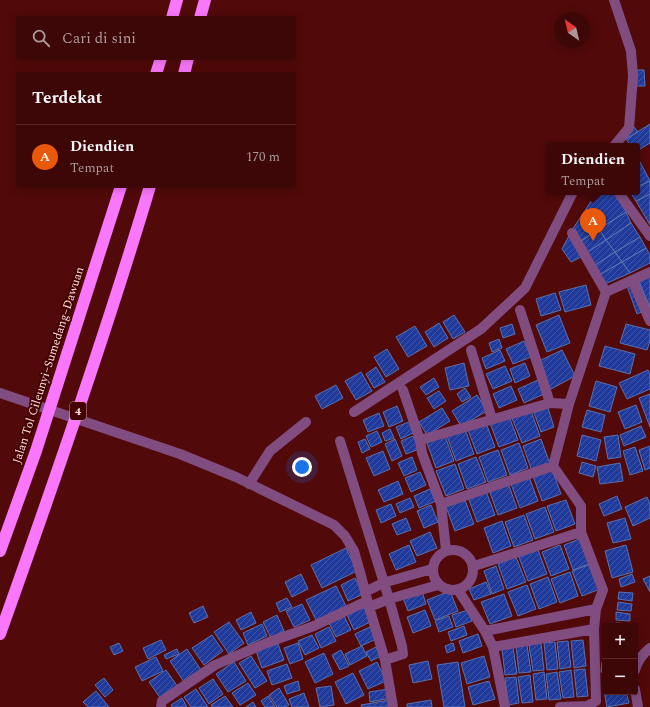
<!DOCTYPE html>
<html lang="id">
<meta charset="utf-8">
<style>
body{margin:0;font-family:Spectral,serif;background:#441011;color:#f1f3f6}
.controls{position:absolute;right:12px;bottom:12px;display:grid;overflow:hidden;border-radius:4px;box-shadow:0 2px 10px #0003}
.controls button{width:36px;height:36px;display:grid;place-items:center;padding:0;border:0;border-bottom:1px solid #562828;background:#3d0707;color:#f1f3f6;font:20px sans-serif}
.compass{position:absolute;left:554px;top:12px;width:36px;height:36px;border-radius:50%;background:#3d0707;box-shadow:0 2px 10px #0003;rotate:326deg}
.you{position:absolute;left:302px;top:467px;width:14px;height:14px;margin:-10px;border:3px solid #fff;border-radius:50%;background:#1a73e8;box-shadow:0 0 0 6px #1a73e833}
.badge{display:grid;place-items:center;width:26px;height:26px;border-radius:50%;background:#ea580c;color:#fff;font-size:13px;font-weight:700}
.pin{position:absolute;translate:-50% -33px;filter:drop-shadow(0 1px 2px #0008)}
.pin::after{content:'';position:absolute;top:21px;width:14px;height:12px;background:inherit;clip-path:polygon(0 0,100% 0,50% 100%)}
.popup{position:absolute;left:546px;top:143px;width:94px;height:52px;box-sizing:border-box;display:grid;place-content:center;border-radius:4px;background:#3d0707;filter:drop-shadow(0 1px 3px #0005);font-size:13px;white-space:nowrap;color:#ad999b}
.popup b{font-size:15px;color:#f1f3f6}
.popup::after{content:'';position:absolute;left:50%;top:100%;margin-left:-8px;border:8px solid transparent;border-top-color:#3d0707}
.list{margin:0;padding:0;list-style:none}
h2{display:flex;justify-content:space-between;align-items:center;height:52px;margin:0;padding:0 16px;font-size:17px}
h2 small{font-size:13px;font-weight:400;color:#ad999b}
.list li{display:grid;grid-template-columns:26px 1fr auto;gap:12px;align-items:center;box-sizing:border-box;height:64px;padding:0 16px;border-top:1px solid #562828}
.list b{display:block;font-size:15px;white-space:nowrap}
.list p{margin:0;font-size:13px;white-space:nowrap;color:#ad999b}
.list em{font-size:13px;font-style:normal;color:#ad999b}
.icon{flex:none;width:22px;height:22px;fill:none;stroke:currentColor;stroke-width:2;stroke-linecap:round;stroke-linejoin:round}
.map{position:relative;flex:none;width:650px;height:707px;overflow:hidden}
.search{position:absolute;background:#3d0707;box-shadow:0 2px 10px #0003;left:16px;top:16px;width:280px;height:44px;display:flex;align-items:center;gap:10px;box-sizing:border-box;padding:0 14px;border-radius:4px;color:#ad999b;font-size:15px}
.panel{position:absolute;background:#3d0707;box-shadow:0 2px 10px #0003;left:16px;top:72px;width:280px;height:116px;border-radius:4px}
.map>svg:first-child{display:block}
</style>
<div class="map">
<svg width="650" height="707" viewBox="0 0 650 707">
<defs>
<pattern id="building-hatch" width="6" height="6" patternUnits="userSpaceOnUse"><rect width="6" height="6" fill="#1f3a9b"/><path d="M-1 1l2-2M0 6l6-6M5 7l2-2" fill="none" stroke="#4156a8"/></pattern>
</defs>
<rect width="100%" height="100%" fill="#510909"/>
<path fill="url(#building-hatch)" stroke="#5871b0" d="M 634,70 L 644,70 L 645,86 L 634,86 Z
M 630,122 L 638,132 L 626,139 Z
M 650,124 L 650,143 L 637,151 L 637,146 L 631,146 L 626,139 Z
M 640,162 L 650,181 L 637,187 L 637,163 Z
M 650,181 L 650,194 L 636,201 L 630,192 L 637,192 L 637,187 Z
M 597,192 L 614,192 L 626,212 L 599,229 L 586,209 Z
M 650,194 L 650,225 L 636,201 Z
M 586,209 L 599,229 L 580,242 L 572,230 Z
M 626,212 L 631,223 L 606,240 L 599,229 Z
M 631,223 L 640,237 L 615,252 L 606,240 Z
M 599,229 L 606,240 L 586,253 L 580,242 Z
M 571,232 L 585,255 L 571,262 L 562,249 Z
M 640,237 L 646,248 L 622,262 L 615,252 Z
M 606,240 L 615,252 L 594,266 L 586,253 Z
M 646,248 L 650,255 L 650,263 L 630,273 L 622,262 Z
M 615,252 L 622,262 L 599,275 L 594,266 Z
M 622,262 L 630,273 L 605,284 L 599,275 Z
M 650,277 L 650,307 L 639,282 Z
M 639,282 L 650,308 L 637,314 L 627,286 Z
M 586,285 L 591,305 L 565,312 L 559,292 Z
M 555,293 L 561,310 L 541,316 L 536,299 Z
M 454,315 L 465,332 L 453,339 L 443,322 Z
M 559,315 L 570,343 L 547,352 L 536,325 Z
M 439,323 L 448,338 L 434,347 L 425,332 Z
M 512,324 L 515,334 L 503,338 L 500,328 Z
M 626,324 L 650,330 L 650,341 L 647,350 L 620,343 Z
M 415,326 L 427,346 L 408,357 L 396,337 Z
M 499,339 L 502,348 L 492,352 L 489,343 Z
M 524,341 L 531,357 L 513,364 L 506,349 Z
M 605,346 L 635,354 L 630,374 L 599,366 Z
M 387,349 L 399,369 L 386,377 L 374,357 Z
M 500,350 L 505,361 L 486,369 L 482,358 Z
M 562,350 L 575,376 L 551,389 L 537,362 Z
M 464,363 L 469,386 L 450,390 L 445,368 Z
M 525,363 L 530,376 L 515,383 L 510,369 Z
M 505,366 L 512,381 L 493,389 L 486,374 Z
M 376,367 L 385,382 L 374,388 L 366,374 Z
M 648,370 L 650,375 L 650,389 L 627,399 L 619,383 Z
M 361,372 L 372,391 L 356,400 L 345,381 Z
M 434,378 L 439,387 L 426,395 L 420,387 Z
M 538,380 L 544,394 L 524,403 L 518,389 Z
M 596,381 L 617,387 L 610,412 L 589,406 Z
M 336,385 L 343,398 L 322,409 L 315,396 Z
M 511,386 L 517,400 L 499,408 L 493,394 Z
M 465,388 L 471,397 L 462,402 L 457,394 Z
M 439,391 L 446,401 L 434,409 L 427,398 Z
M 650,394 L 650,427 L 639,398 Z
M 477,395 L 487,411 L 461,426 L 452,411 Z
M 636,405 L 642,422 L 625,429 L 618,412 Z
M 397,406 L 403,421 L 389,427 L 383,412 Z
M 442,408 L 450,421 L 427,435 L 419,422 Z
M 548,408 L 554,427 L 541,432 L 534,413 Z
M 587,410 L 605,415 L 601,432 L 582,427 Z
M 531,411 L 540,436 L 522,443 L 512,418 Z
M 379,413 L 384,426 L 368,432 L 363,420 Z
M 509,416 L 518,440 L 499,447 L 490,423 Z
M 409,422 L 413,433 L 401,439 L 396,427 Z
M 486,423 L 495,447 L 477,454 L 468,430 Z
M 641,426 L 646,437 L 624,446 L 620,435 Z
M 390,429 L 394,438 L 385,441 L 382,433 Z
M 465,429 L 474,454 L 456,461 L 447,436 Z
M 377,431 L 382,442 L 371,447 L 366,436 Z
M 582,435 L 601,440 L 596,461 L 577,456 Z
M 618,435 L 621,457 L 608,459 L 604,437 Z
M 413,436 L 419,449 L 406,454 L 401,441 Z
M 445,436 L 454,461 L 436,468 L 427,443 Z
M 365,439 L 370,449 L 362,453 L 358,442 Z
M 395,439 L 402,456 L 392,461 L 385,444 Z
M 541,439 L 550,464 L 532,471 L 523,446 Z
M 519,443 L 528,468 L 510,475 L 501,450 Z
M 650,446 L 650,468 L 645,470 L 639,450 Z
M 635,447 L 643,471 L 630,475 L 623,451 Z
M 498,450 L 507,475 L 488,482 L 479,457 Z
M 383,451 L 390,469 L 374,476 L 366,458 Z
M 412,457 L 417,470 L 404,476 L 398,463 Z
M 476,457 L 486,482 L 467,489 L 458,464 Z
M 582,462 L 596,466 L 593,477 L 579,473 Z
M 620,463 L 623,481 L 600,484 L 597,467 Z
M 455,464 L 464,489 L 446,496 L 436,471 Z
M 552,469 L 561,494 L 542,501 L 533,476 Z
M 420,472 L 426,485 L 411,492 L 405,478 Z
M 529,477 L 538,501 L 520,508 L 511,484 Z
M 398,481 L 403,494 L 384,502 L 378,490 Z
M 508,483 L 517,508 L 498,515 L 489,490 Z
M 430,489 L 436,501 L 419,508 L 414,496 Z
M 486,491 L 495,515 L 477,522 L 468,497 Z
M 617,496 L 622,509 L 604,516 L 599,504 Z
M 647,497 L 650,504 L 650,518 L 633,526 L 625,507 Z
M 410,498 L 414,507 L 400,513 L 396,504 Z
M 465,500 L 474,524 L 455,531 L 446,507 Z
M 566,500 L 575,524 L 556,531 L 547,506 Z
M 391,504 L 396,516 L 381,523 L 376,510 Z
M 431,505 L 438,522 L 424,528 L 417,511 Z
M 545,507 L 554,532 L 535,539 L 526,514 Z
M 524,515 L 533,540 L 514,547 L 505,522 Z
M 406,518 L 411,530 L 397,535 L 392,524 Z
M 625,518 L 631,539 L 613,543 L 607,523 Z
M 502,521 L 511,546 L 493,553 L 484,528 Z
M 430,532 L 437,548 L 417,556 L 410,541 Z
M 582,538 L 591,563 L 573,570 L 564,545 Z
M 409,545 L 416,562 L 396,570 L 389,554 Z
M 560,545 L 569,569 L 551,576 L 542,552 Z
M 626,545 L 633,572 L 612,578 L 605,551 Z
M 346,548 L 357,571 L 322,588 L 311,565 Z
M 538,550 L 547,574 L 528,581 L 519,557 Z
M 516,557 L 526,582 L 507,589 L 498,564 Z
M 591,564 L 600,589 L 582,596 L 572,571 Z
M 496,566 L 504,589 L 492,594 L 484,571 Z
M 570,572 L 578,596 L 560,603 L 551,579 Z
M 301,574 L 308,589 L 292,597 L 285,582 Z
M 632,574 L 635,582 L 621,587 L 619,579 Z
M 650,576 L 650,592 L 643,579 Z
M 548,577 L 557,602 L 539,609 L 530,584 Z
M 355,578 L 363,594 L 348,601 L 341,585 Z
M 486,582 L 491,594 L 474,600 L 469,589 Z
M 527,585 L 536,609 L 518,616 L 508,592 Z
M 336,586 L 346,606 L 316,620 L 306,600 Z
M 422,591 L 426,604 L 408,611 L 403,598 Z
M 450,591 L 458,611 L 435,620 L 427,600 Z
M 619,592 L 633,593 L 632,601 L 618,599 Z
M 504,594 L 512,616 L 490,624 L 481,602 Z
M 287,598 L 292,607 L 280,612 L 276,603 Z
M 618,602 L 632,604 L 631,611 L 617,610 Z
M 302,604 L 310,620 L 294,627 L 286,611 Z
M 203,606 L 208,617 L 194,623 L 189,613 Z
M 364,607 L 370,622 L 354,630 L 347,615 Z
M 425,610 L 431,626 L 413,633 L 407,617 Z
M 468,610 L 472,621 L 456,627 L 452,615 Z
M 251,612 L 256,623 L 241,630 L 236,620 Z
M 616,612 L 630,614 L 630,621 L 616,620 Z
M 277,615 L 284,631 L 271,638 L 263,622 Z
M 344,616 L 351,630 L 336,637 L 329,623 Z
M 449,616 L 453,627 L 439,632 L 435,621 Z
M 229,622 L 244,643 L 229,654 L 214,632 Z
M 616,623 L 629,624 L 629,626 L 615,626 Z
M 262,624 L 267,636 L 248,645 L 243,633 Z
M 464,626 L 467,635 L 451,641 L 448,632 Z
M 329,627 L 336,641 L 321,648 L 315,634 Z
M 370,627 L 376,639 L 361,646 L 355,634 Z
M 478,634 L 482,646 L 463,653 L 459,641 Z
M 212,635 L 223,651 L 204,665 L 192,648 Z
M 312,635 L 319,648 L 305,655 L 298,641 Z
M 161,640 L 166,650 L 148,659 L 143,648 Z
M 583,640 L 586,666 L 574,668 L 571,641 Z
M 568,641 L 571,667 L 560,669 L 557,642 Z
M 555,642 L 558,669 L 547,670 L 544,643 Z
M 119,643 L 123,651 L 114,655 L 110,647 Z
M 298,643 L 303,659 L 290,664 L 284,648 Z
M 453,643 L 455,650 L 447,653 L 445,646 Z
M 541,643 L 544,670 L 533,671 L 529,645 Z
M 278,644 L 284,660 L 262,668 L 256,651 Z
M 527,645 L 531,672 L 519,673 L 516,646 Z
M 362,646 L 367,656 L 350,665 L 345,654 Z
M 376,647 L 381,656 L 371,661 L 366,652 Z
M 513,647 L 517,674 L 505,675 L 502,649 Z
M 177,649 L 179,654 L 166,659 L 164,655 Z
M 187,649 L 201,670 L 184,682 L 170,661 Z
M 341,650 L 349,666 L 340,670 L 332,655 Z
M 324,653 L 333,674 L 315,683 L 305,662 Z
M 251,656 L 267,681 L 255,688 L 239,663 Z
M 484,656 L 490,677 L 467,684 L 461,663 Z
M 156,657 L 163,671 L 142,681 L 135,667 Z
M 428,661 L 432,679 L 413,683 L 409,665 Z
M 234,662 L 246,681 L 228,692 L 216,674 Z
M 377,662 L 386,681 L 368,689 L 359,671 Z
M 458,662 L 465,707 L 444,707 L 437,665 Z
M 602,662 L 605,662 L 605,673 L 601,672 Z
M 287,664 L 292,678 L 272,685 L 267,671 Z
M 585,669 L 588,696 L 577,697 L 574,670 Z
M 166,670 L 178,687 L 161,699 L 149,682 Z
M 571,670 L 574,697 L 563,698 L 559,672 Z
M 544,672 L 547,699 L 536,700 L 533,674 Z
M 557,672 L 561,699 L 549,700 L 546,674 Z
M 353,673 L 364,695 L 346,704 L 335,682 Z
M 530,675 L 533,702 L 522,703 L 518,677 Z
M 516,677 L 519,703 L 508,705 L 505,678 Z
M 104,678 L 113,690 L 105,697 L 95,685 Z
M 213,679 L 223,694 L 209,704 L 199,688 Z
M 298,681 L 300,690 L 287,694 L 284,686 Z
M 489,681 L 495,699 L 473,705 L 468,687 Z
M 248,683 L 256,695 L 240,705 L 232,693 Z
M 331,686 L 334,705 L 320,707 L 316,688 Z
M 279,688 L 289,705 L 285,707 L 277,707 L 269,695 Z
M 196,689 L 208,707 L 191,707 L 184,697 Z
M 389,689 L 391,698 L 370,702 L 369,692 Z
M 96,691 L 109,707 L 88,707 L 83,702 Z
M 604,691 L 626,692 L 629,703 L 607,707 Z
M 304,693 L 309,707 L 292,707 L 289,699 Z
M 225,696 L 233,707 L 212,707 L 211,705 Z
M 268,696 L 275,707 L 265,707 L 261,701 Z
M 182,698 L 187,707 L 172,707 L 171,705 Z
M 390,700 L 391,707 L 362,707 L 361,705 Z
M 431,700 L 432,707 L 407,707 L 407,704 Z
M 253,702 L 256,707 L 246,707 Z"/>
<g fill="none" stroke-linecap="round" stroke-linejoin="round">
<path stroke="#814d81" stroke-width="10" d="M 614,146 L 629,128 L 633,76 L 631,51 L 614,0
M 618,192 L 650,236
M 632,280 L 650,321
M 606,292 L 650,272
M 520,310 L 550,403
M 471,350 L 492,419
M 403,390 L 420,440
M 0,393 L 180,454 L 236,477 L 334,525 L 345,536 L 354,551 L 360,572 L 369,607 L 385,660 L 393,707
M 354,412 L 481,329 L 525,288 L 573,192
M 340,441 L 389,599 L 402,646 L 403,654 L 385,660
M 553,466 L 581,506 L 581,532 L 603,590 L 596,609 L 594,629 L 596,701 L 587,706 L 560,707
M 249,484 L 270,451 L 306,422
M 441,504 L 553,466 L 569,404
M433 570a20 20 0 1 1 40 0a20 20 0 1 1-40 0Z
M 446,550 L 441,504 L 422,453 L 420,440 L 550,403 L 569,404 L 606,292 L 572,233
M 474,566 L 581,532
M 458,590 L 485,631 L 493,647 L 505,707
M 365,592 L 383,583 L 432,569
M 369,607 L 389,599 L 438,585
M 485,631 L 596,609
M 493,647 L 594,629
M 635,670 C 638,660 642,655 650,648
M 635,689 L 638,707
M 161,707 L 162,701 L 215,665 L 269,642 L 314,626 L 367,601"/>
<path stroke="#f977fc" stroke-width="12" d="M 172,18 L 177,0
M 200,18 L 205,0
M 156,74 L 161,58
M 184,74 L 188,58
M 0,551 L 36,451 L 121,186
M 0,634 C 53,486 105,337 150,186"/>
</g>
<g text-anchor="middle" stroke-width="4" stroke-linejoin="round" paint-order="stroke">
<rect fill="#450001" stroke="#c79f9c" stroke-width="1" x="70" y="402" width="16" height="18" rx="3"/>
<g font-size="11" font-weight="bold" fill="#ffe3df">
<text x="78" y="415">4</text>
</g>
<g font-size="12" fill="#ffe3df" stroke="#450001">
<text transform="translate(48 365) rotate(-72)" y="4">Jalan Tol Cileunyi–Sumedang–Dawuan</text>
</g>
</g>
</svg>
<div class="controls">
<button>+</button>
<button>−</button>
</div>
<svg class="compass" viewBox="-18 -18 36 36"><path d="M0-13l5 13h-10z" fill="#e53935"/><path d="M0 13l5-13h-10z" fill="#ad999b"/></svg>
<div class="you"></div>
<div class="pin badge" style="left:593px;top:241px">A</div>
<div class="popup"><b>Diendien</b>Tempat</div>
<div class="search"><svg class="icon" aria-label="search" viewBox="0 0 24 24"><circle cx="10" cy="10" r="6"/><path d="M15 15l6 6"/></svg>Cari di sini</div>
<section class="panel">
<h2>Terdekat<small></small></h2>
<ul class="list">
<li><span class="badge">A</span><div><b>Diendien</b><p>Tempat</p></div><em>170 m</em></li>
</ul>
</section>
</div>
